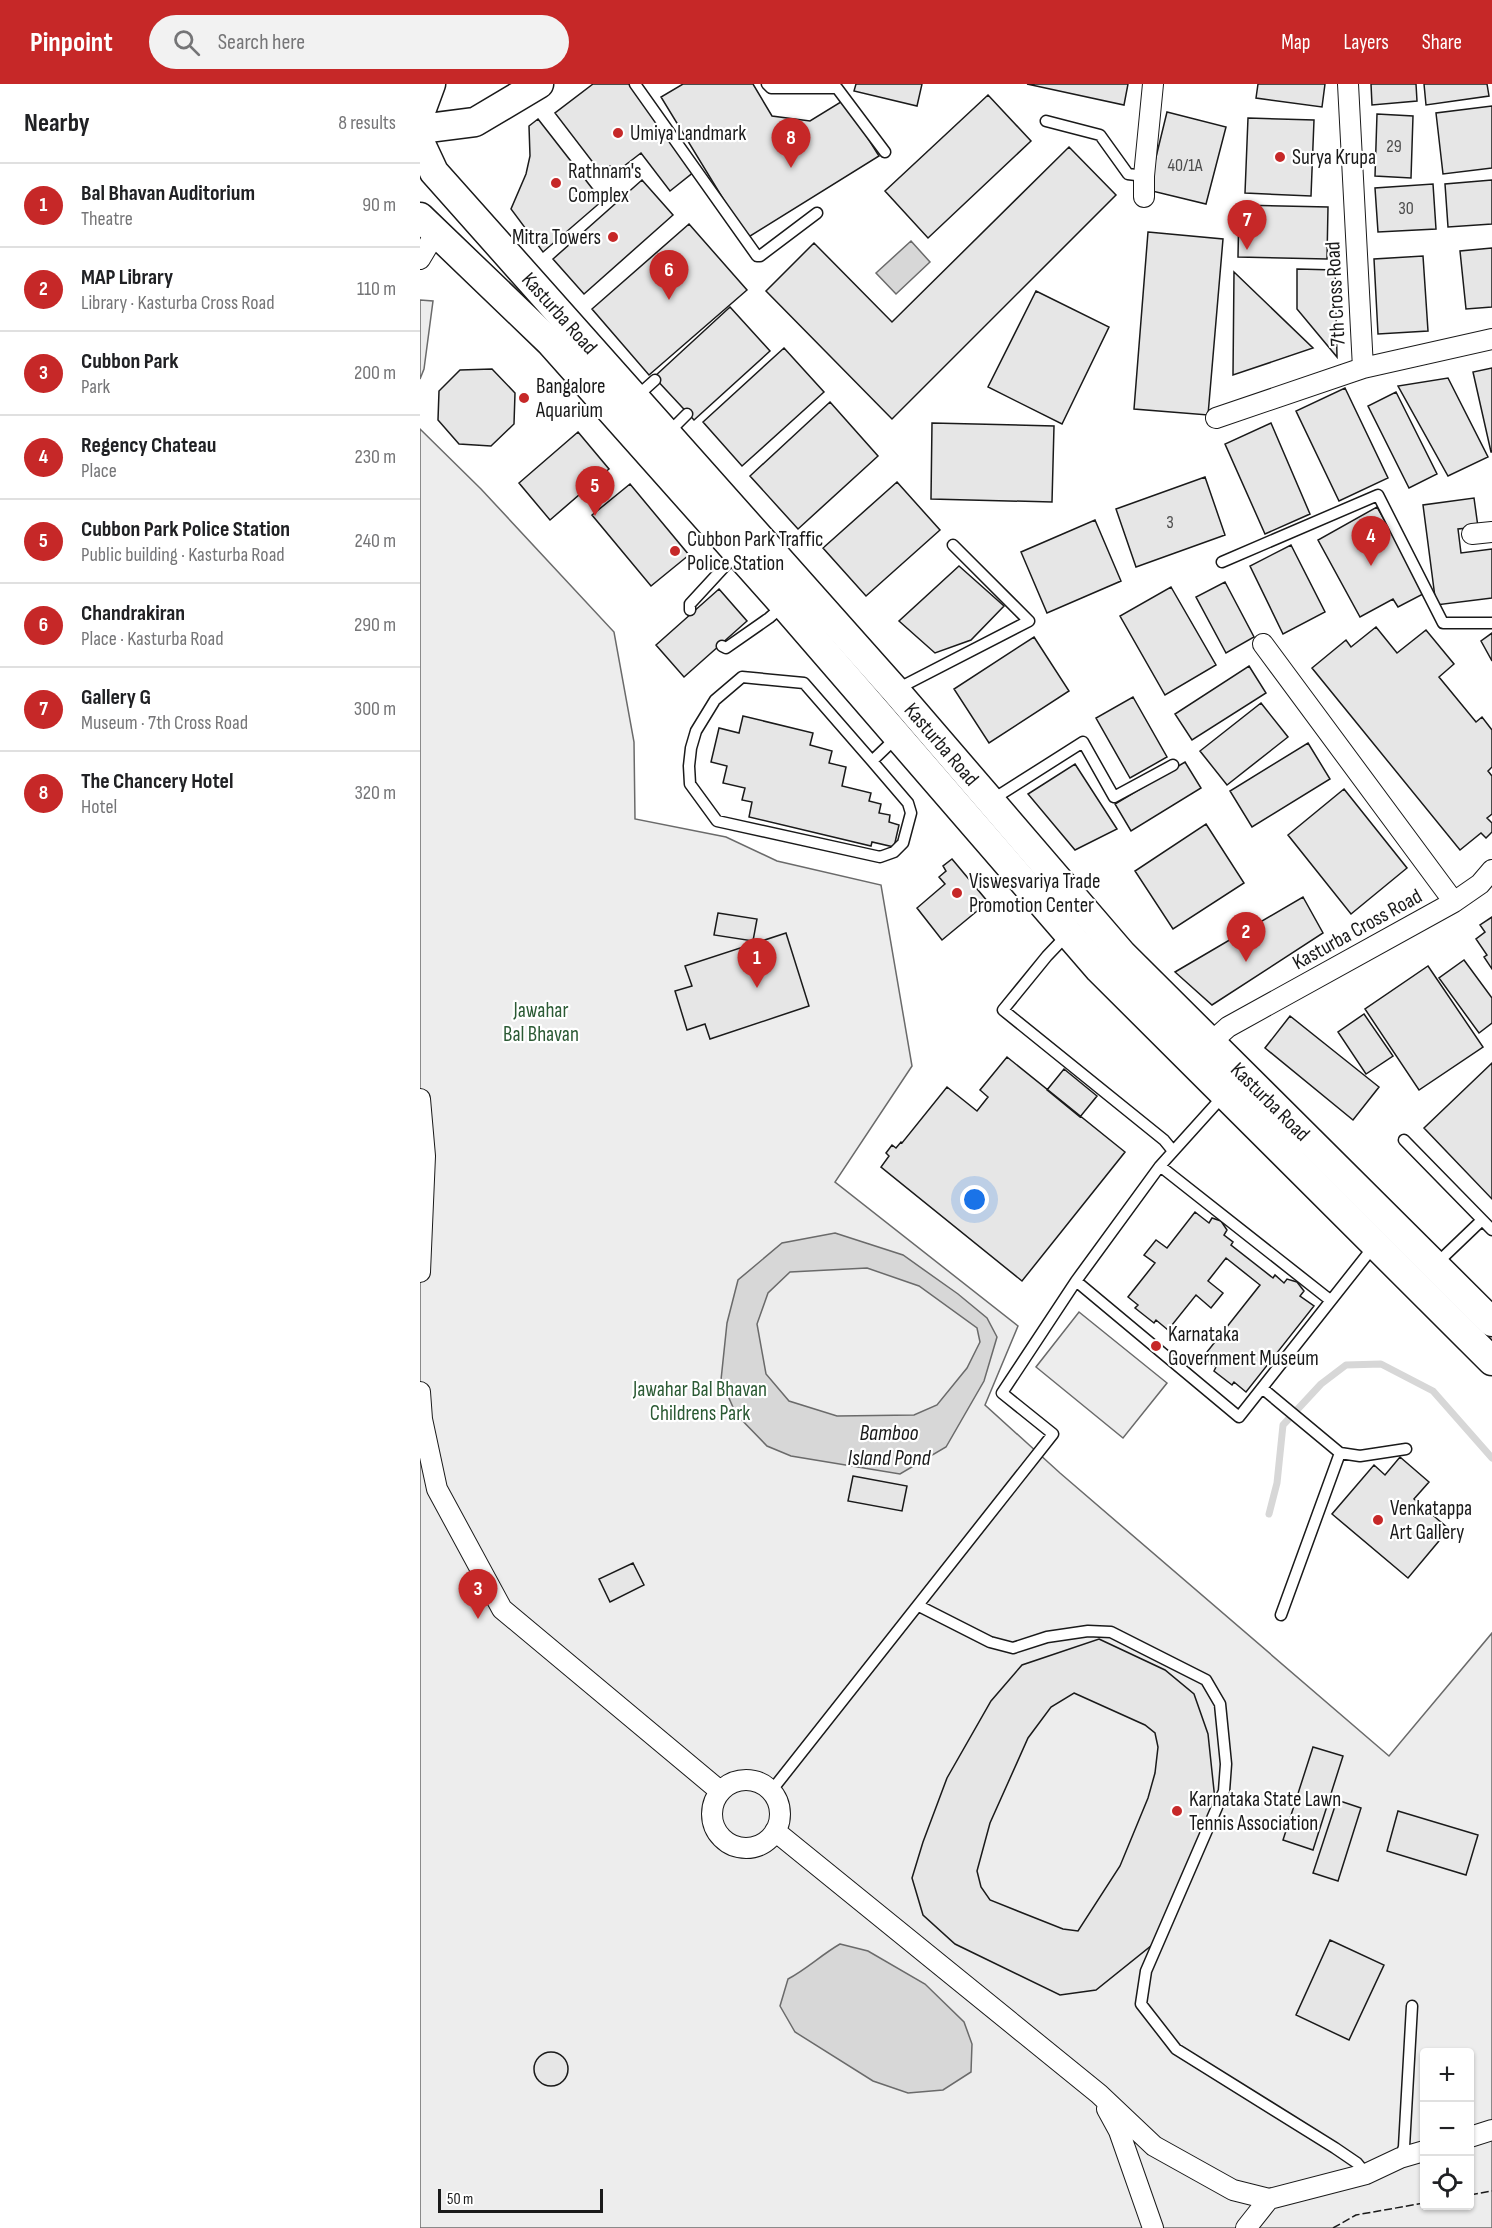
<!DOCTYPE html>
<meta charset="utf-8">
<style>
body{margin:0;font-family:"Sofia Sans Condensed",sans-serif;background:#f2f2f2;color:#202124}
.controls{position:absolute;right:18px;bottom:18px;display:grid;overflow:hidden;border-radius:6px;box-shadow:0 2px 4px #0004}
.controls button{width:54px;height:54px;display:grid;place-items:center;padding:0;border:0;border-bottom:2px solid #e0e0e0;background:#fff;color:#202124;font:30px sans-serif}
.scale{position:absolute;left:18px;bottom:15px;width:165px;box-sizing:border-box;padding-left:6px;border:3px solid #1a1a1a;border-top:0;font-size:16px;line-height:21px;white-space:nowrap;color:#1a1a1a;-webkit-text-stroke:4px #fff;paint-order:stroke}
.you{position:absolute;left:555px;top:1116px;width:21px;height:21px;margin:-15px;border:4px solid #fff;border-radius:50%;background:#1a73e8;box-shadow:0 0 0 9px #1a73e833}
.badge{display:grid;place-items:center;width:39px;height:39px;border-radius:50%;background:#c62828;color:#fff;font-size:20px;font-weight:700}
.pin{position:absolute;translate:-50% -50px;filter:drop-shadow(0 2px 3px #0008)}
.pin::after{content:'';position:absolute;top:32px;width:21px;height:18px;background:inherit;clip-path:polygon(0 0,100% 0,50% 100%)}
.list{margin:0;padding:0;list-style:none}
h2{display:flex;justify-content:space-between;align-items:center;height:78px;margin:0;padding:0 24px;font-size:26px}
h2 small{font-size:20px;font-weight:400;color:#757577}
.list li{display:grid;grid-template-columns:39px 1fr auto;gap:18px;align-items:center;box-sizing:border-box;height:84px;padding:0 24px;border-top:2px solid #e0e0e0}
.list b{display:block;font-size:22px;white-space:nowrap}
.list p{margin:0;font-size:20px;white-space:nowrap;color:#757577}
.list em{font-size:20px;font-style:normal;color:#757577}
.icon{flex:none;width:33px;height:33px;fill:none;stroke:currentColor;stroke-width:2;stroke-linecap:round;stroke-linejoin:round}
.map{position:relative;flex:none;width:1072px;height:2144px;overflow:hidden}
header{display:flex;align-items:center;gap:36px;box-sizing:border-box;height:84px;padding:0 30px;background:#c62828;color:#fff}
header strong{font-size:28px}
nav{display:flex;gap:33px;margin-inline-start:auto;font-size:21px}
.search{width:420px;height:54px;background:#f2f2f2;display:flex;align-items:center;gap:15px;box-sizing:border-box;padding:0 21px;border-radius:33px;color:#757577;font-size:22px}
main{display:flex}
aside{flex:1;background:#fff}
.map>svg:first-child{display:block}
</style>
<header>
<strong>Pinpoint</strong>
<div class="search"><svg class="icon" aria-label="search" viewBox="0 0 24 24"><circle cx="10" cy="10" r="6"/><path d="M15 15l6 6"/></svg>Search here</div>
<nav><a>Map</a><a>Layers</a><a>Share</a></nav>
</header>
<main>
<aside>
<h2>Nearby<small>8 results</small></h2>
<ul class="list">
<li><span class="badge">1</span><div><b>Bal Bhavan Auditorium</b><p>Theatre</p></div><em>90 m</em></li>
<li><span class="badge">2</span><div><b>MAP Library</b><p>Library · Kasturba Cross Road</p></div><em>110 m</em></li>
<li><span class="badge">3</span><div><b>Cubbon Park</b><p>Park</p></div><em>200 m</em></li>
<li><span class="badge">4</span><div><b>Regency Chateau</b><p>Place</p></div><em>230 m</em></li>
<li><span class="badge">5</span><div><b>Cubbon Park Police Station</b><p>Public building · Kasturba Road</p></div><em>240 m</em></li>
<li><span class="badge">6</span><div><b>Chandrakiran</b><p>Place · Kasturba Road</p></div><em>290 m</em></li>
<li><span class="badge">7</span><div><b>Gallery G</b><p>Museum · 7th Cross Road</p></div><em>300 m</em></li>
<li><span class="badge">8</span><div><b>The Chancery Hotel</b><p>Hotel</p></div><em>320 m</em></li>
</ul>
</aside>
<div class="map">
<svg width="1072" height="2144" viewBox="0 0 1072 2144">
<rect width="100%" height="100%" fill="#fff"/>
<path fill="#ededed" stroke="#6a6a6a" stroke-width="1.5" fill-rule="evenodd" d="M 0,216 L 13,217 L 4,285 L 0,295 Z
M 0,345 L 61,405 L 194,548 L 214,658 L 215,735 L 306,753 L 357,777 L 461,801 L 492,982 L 415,1098 L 598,1242 L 565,1321 L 640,1389 L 969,1672 L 1072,1549 L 1072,2144 L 0,2144 ZM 1004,1968 L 1050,1968 L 1050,2122 L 1004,2122 Z
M 659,1228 L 747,1299 L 703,1354 L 616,1283 Z"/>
<path fill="#d7d7d7" stroke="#6a6a6a" stroke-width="1.5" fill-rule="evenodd" d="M 491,157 L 510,178 L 476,210 L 456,189 Z
M 415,1149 L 483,1171 L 538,1210 L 567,1234 L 577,1253 L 564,1297 L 526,1363 L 480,1390 L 371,1372 L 347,1362 L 316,1330 L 301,1296 L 307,1239 L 318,1196 L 362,1159 ZM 447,1184 L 499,1202 L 557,1244 L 560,1258 L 547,1284 L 517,1321 L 494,1331 L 417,1332 L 369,1317 L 346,1290 L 337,1240 L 348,1209 L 370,1188 Z
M 420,1860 L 448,1867 L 505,1900 L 544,1938 L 552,1960 L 551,1988 L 523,2006 L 488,2009 L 453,1997 L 375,1948 L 360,1922 L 368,1895 C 387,1885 401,1871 420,1860 Z"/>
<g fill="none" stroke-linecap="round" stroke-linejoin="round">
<path stroke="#d7d7d7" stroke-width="7" d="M 849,1430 L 857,1399 L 863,1341 L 901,1300 L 926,1281 L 961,1280 L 1013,1307 L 1072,1374"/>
</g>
<path fill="#e6e6e6" stroke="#1a1a1a" stroke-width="1.5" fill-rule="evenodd" d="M 173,0 L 209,0 L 275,87 L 250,107 L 221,69 L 195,89 L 190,82 L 181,89 L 135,29 Z
M 263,0 L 333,0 L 352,32 L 390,37 L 424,16 L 459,72 L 327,154 L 241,13 Z
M 436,0 L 502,0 L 497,22 L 434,7 Z
M 607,0 L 708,0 L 704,21 Z
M 838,0 L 905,0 L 902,23 L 836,14 Z
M 951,0 L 996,0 L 997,17 L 952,21 Z
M 1004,0 L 1067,0 L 1069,12 L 1006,21 Z
M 568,11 L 611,57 L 508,154 L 465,107 Z
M 1072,22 L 1072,84 L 1023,90 L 1016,29 Z
M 747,28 L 806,43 L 786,120 L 728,106 Z
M 957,30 L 993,32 L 991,94 L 955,92 Z
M 828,34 L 894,36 L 891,112 L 825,109 Z
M 118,35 L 182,117 L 123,168 L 91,125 L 106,90 L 110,72 L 109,42 Z
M 649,63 L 696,111 L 472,335 L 346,207 L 394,159 L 472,238 Z
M 222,96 L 253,131 L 164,210 L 133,175 Z
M 1072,96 L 1072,140 L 1028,143 L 1025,100 Z
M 1013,100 L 1016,145 L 958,148 L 955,104 Z
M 819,121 L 908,123 L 907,175 L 818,173 Z
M 269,140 L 327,206 L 229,291 L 172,225 Z
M 728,148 L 803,155 L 788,331 L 714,325 Z
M 1072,164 L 1072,223 L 1046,225 L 1040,167 Z
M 1003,172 L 1008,247 L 958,250 L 954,175 Z
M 877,185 L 915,186 L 917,273 L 877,225 Z
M 814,188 L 893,264 L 813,291 Z
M 616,207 L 689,243 L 642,340 L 568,303 Z
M 310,223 L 350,267 L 274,336 L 234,293 Z
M 364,264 L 404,308 L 322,382 L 283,338 Z
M 1072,284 L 1072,368 L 1071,368 L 1053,288 Z
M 72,285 L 95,309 L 94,340 L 71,362 L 39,360 L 18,336 L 19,307 L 40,286 Z
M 1028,294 L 1068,373 L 1028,392 L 978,302 Z
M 925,304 L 968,394 L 919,417 L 876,327 Z
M 976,308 L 1017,390 L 989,404 L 948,322 Z
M 410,318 L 458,372 L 378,445 L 330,392 Z
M 512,339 L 634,342 L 632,418 L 511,415 Z
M 851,339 L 890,430 L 845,450 L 805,360 Z
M 158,348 L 189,385 L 130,436 L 99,399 Z
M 785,393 L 805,451 L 716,483 L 696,425 Z
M 477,398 L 520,446 L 446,512 L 403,464 Z
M 210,400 L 269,471 L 231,502 L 172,431 Z
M 1054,414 L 1058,443 L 1038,445 L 1041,469 L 1072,465 L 1072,514 L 1016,521 L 1003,421 Z
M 957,423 L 1005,509 L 978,523 L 973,515 L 940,533 L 898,456 Z
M 675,436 L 701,497 L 627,529 L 601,468 Z
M 871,461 L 905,528 L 863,550 L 830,482 Z
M 539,482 L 584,522 L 551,556 L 515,569 L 479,537 Z
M 805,498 L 834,553 L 806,569 L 776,513 Z
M 751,503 L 796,581 L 745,611 L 700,532 Z
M 299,505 L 327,537 L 264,593 L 236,561 Z
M 956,543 L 977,569 L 1006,546 L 1034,580 L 1019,593 L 1056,638 L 1062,633 L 1072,646 L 1072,683 L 1068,687 L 1072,692 L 1072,730 L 1067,734 L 1072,739 L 1072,748 L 1066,754 L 1061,749 L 1040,766 L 892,584 L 926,556 L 931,563 Z
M 1072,549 L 1072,577 L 1061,557 Z
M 614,553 L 649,607 L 569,659 L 534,605 Z
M 829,582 L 846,609 L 772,656 L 755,630 Z
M 713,613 L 747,673 L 710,694 L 676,634 Z
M 841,619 L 868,653 L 807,701 L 780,667 Z
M 323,632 L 393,649 L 390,661 L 412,667 L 409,679 L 426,683 L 422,702 L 451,709 L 449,717 L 461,720 L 459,729 L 470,731 L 469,738 L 479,741 L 474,763 L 452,758 L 451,762 L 329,733 L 332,718 L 322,716 L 325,704 L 303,699 L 307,682 L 291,678 L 299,644 L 319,649 Z
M 888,659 L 910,695 L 832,743 L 810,707 Z
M 765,678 L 781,704 L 711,747 L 695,720 Z
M 655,680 L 697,745 L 655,766 L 608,710 Z
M 924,705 L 987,784 L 931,830 L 868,751 Z
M 786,740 L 824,799 L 753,845 L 715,787 Z
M 532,775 L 568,818 L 522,856 L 497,824 L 525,800 L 519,793 L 526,787 L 523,782 Z
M 883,813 L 903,849 L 792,921 L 755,888 Z
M 298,829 L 337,835 L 333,857 L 294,851 Z
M 1072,833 L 1072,885 L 1064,873 L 1067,871 L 1056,855 L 1065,848 L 1060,841 Z
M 366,849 L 389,922 L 290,955 L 285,940 L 267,946 L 255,907 L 272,902 L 265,882 Z
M 1044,876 L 1072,914 L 1072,939 L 1059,949 L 1019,894 Z
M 1008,882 L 1063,963 L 999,1006 L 945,925 Z
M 944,930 L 973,972 L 946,990 L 918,948 Z
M 870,932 L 959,1003 L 933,1036 L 845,964 Z
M 587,973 L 705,1068 L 602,1197 L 461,1083 L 469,1072 L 466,1069 L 472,1061 L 476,1064 L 481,1058 L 482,1059 L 527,1003 L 557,1027 L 568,1013 L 560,1006 Z
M 1072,979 L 1072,1115 L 1004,1044 Z
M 644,985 L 677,1012 L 660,1033 L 627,1006 Z
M 775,1128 L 789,1139 L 792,1134 L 801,1137 L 807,1146 L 804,1151 L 813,1158 L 811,1161 L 853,1194 L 855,1191 L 864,1199 L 867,1195 L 877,1198 L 884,1207 L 880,1212 L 894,1222 L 826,1308 L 814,1298 L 812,1301 L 794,1287 L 796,1283 L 783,1273 L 840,1201 L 806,1174 L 788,1197 L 803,1209 L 791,1224 L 776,1211 L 748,1246 L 736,1236 L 734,1239 L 715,1224 L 718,1221 L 708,1213 L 735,1179 L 724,1171 L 736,1156 L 747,1164 Z
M 980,1373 L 1009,1398 L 994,1415 L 1029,1445 L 988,1494 L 912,1430 L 954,1381 L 965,1391 Z
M 433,1392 L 487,1402 L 482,1427 L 428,1417 Z
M 213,1479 L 224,1501 L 190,1518 L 179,1495 Z
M 679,1555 L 745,1586 L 774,1610 L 788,1650 L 795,1716 L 732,1861 L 676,1906 L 640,1911 L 535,1860 L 503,1831 L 492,1794 L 503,1758 L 527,1694 L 571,1617 L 602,1581 ZM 654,1609 L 725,1641 L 735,1649 L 738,1663 L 735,1689 L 728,1714 L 700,1782 L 658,1847 L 643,1845 L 570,1816 L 561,1803 L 557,1787 L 570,1739 L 608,1654 L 631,1623 Z
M 893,1663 L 923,1672 L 893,1766 L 863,1756 Z
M 917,1716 L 941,1724 L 918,1797 L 893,1789 Z
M 978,1727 L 1058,1751 L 1046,1791 L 967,1767 Z
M 910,1856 L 964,1881 L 929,1956 L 876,1931 Z
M114 1985a17 17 0 1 1 34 0a17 17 0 1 1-34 0Z"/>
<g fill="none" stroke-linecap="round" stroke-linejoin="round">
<defs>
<path id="lane" d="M 215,0 L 337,172 L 340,172 L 397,129
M 347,0 L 351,4 L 417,4 L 465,68
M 626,37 L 680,51 L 708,90 L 724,92
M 215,314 L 235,296
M 248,349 L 267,330
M 802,478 L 958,411 L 1023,539 L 1072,539
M 270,526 L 270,520 L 316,470
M 302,562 L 306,564 L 349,534 L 364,521
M 477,605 L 609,537 L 533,461
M 452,677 L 488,719 L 491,729 L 483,759 L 474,768 L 460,773 L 297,737 L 270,700 L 269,682 L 271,664 L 276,647 L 295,616 L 322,593 L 384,599 L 452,677 L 476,654
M 570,717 L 663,658 L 694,713 L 753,681
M 647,851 L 627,872 L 583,926 L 744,1056 L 753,1067
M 984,1056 L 1072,1146
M 740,1082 L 910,1216
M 1015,1181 L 1062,1136
M 656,1197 L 819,1333 L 954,1162
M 842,1304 L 920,1369 L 940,1372 L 986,1365
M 499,1522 L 570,1558 L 593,1564 L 627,1553 L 668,1547 L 691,1548 L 786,1596 L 800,1620 L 806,1680 L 804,1707 L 726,1887 L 721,1920 L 756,1965 L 915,2064 L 937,2079 L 946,2090
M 861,1531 L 920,1369
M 352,1706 L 633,1350 L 582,1309 L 656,1197 L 740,1082 L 804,1011
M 980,2074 L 984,2063 L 992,1922"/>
<path id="street" d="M 928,0 L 943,284 L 1072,255
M 724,113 L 724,92 L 733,0
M 0,175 L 16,148
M 796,334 L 943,284
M 1052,450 L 1072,448
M 843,560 L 1034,818
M 790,959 L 808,943 L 1034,818 L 1060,800 L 1072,786
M 0,1015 L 5,1072 L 0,1188
M 0,1308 L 2,1335 L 17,1405 L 82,1525 L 300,1707
M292 1730a34 34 0 1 1 68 0a34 34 0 1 1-68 0Z
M 355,1747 L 679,2010 L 734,2062 L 813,2106 L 849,2115
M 687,2025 L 699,2047 L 733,2144
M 1050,2053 L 1072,2046
M 826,2144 L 849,2115 L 946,2090 L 980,2074 L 1004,2067"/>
<g id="secondary">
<path d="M 0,30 L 11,0"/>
<path d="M 0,45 L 55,38 L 119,0"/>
<path id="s1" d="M 0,58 L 14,88 L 475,606 L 702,870 L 1072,1238"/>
<path d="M 0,133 L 130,258 L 364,521 L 679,885 L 1072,1277"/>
</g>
</defs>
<use href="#lane" stroke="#1a1a1a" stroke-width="13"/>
<use href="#street" stroke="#1a1a1a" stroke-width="22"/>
<use href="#secondary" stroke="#1a1a1a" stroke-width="31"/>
<use href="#lane" stroke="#fff" stroke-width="10"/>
<use href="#street" stroke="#fff" stroke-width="20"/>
<use href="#secondary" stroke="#fff" stroke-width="28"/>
<path stroke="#1a1a1a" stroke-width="1.5" stroke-dasharray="8 3" stroke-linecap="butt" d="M 1050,2111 L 1072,2107
M 913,2144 L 936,2131 L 1004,2119"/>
</g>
<g fill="#c62828" stroke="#fff" stroke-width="2">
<circle cx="198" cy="49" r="6"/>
<circle cx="860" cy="73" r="6"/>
<circle cx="136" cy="99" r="6"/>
<circle cx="193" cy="153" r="6"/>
<circle cx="104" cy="314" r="6"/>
<circle cx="255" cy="467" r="6"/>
<circle cx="537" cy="809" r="6"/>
<circle cx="736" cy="1262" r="6"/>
<circle cx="958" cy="1436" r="6"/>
<circle cx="757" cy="1727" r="6"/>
</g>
<g text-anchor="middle" stroke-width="4.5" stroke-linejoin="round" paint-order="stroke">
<g font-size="18" fill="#4d4d4d">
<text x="974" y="68">29</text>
<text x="765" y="87">40/1A</text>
<text x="986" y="130">30</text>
<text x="750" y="444">3</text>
</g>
<g font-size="21" fill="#1a1a1a" stroke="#fff" text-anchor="start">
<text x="210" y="56">Umiya Landmark</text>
<text x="872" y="80">Surya Krupa</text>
<text x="148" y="94">Rathnam's<tspan x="148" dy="24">Complex</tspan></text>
<text x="181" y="160" text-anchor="end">Mitra Towers</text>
<text x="116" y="309">Bangalore<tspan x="116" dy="24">Aquarium</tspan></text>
<text x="267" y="462">Cubbon Park Traffic<tspan x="267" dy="24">Police Station</tspan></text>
<text x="549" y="804">Viswesvariya Trade<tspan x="549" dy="24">Promotion Center</tspan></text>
<text x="748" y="1257">Karnataka<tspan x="748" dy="24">Government Museum</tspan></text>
<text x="970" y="1431">Venkatappa<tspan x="970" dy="24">Art Gallery</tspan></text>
<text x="769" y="1722">Karnataka State Lawn<tspan x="769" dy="24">Tennis Association</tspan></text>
</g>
<g font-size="21" fill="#1a1a1a" stroke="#fff">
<text transform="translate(915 210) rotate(-93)" y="7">7th Cross Road</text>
<text dy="7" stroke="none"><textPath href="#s1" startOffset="222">Kasturba Road</textPath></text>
<text dy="7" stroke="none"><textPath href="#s1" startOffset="798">Kasturba Road</textPath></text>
<text transform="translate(937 845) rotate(-29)" y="7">Kasturba Cross Road</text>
<text dy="7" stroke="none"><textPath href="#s1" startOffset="1284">Kasturba Road</textPath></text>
</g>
<g font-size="21" fill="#2b5a34" stroke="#fff">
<text x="121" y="933">Jawahar<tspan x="121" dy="24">Bal Bhavan</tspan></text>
<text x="280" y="1312">Jawahar Bal Bhavan<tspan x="280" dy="24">Childrens Park</tspan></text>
</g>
<g font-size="22" font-style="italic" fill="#1a1a1a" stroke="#fff">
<text x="469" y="1356">Bamboo<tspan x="469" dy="25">Island Pond</tspan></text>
</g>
</g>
</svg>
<div class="controls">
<button>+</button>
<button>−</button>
<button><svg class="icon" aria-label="locate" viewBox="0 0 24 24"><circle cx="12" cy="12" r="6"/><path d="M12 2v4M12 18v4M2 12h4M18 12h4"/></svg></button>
</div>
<div class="scale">50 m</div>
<div class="you"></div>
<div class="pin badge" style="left:337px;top:904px">1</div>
<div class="pin badge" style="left:826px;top:878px">2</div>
<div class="pin badge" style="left:58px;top:1535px">3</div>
<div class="pin badge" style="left:951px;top:482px">4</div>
<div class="pin badge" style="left:175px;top:432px">5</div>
<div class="pin badge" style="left:249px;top:216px">6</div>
<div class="pin badge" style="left:827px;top:166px">7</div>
<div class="pin badge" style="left:371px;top:84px">8</div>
</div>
</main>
